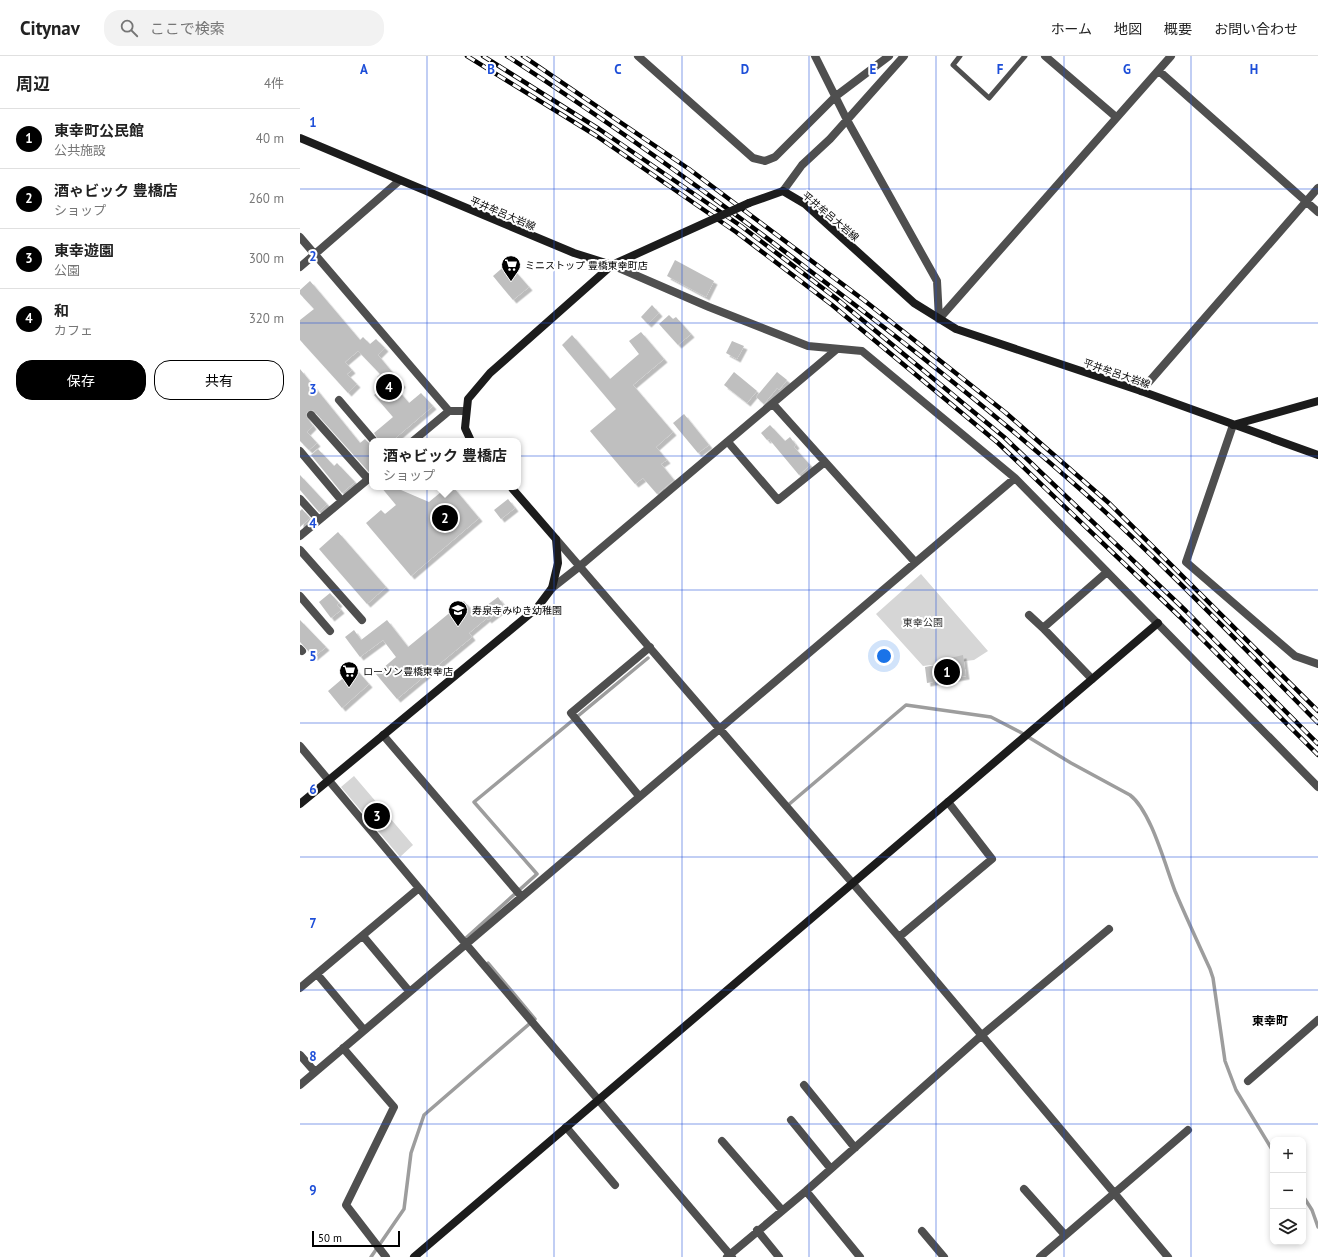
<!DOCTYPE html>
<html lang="ja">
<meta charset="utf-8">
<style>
body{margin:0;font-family:"PT Sans","Noto Sans JP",sans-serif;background:#f2f2f2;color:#222}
.controls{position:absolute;right:12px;bottom:12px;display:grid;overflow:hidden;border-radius:8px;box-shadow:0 2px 6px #0003}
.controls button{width:36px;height:36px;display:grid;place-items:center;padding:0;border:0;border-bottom:1px solid #e0e0e0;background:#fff;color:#222;font:20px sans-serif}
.scale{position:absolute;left:12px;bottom:10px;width:88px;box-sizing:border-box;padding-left:4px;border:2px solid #000;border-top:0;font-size:11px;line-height:14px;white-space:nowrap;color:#000;-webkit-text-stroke:3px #fff;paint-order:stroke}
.you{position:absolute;left:584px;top:600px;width:14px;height:14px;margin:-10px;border:3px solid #fff;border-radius:50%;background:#1a73e8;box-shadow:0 0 0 6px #1a73e833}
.badge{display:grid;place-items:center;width:26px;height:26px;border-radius:50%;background:#000;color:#fff;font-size:13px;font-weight:700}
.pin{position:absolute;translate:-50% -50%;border:2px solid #fff;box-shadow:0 1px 4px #0006}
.popup{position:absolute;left:69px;top:382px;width:152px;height:52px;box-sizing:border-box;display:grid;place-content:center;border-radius:8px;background:#fff;filter:drop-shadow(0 1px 3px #0005);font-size:13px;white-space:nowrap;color:#767676}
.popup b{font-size:15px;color:#222}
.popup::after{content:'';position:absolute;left:50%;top:100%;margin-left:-8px;border:8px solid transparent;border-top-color:#fff}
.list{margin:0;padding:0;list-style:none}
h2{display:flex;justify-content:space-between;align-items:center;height:52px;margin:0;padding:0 16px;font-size:17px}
h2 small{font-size:13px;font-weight:400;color:#767676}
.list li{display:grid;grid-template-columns:26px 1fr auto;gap:12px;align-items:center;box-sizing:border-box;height:60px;padding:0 16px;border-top:1px solid #e0e0e0}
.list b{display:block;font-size:15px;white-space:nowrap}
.list p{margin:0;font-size:13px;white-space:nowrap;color:#767676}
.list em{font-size:13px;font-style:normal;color:#767676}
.actions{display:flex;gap:8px;padding:12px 16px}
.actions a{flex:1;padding:9px 0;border:1px solid #000;border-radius:16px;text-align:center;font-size:14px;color:#000}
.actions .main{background:#000;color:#fff}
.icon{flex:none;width:22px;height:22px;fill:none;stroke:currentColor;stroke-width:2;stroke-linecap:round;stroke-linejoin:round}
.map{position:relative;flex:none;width:1018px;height:1201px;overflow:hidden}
header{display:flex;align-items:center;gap:24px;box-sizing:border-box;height:56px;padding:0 20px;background:#fff;border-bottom:1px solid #e0e0e0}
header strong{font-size:19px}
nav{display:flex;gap:22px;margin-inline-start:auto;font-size:14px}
.search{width:280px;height:36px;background:#f2f2f2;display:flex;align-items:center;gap:10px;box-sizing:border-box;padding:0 14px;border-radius:16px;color:#767676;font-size:15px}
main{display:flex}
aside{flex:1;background:#fff}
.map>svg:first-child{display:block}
</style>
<header>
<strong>Citynav</strong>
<div class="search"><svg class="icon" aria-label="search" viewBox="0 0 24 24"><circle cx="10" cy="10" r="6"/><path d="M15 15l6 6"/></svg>ここで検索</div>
<nav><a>ホーム</a><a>地図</a><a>概要</a><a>お問い合わせ</a></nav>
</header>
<main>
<aside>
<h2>周辺<small>4件</small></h2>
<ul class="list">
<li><span class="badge">1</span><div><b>東幸町公民館</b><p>公共施設</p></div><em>40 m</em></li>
<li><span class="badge">2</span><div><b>酒ゃビック 豊橋店</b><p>ショップ</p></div><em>260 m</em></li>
<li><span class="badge">3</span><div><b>東幸遊園</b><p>公園</p></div><em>300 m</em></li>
<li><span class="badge">4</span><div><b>和</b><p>カフェ</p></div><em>320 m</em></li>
</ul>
<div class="actions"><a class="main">保存</a><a>共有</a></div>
</aside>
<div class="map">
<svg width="1018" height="1201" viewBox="0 0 1018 1201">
<defs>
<filter id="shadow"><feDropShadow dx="3.5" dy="3.5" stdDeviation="0" flood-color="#0004"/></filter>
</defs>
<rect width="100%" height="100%" fill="#fff"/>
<path fill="#d6d6d6" d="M 621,518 L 688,595 L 674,604 L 623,610 L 576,558 Z
M 54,720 L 113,789 L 100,801 L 41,731 Z"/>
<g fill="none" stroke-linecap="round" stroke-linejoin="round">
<path stroke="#9d9d9d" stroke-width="3.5" d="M 487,750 L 606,649 L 691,661 L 720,676 L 771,707 L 830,739 C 851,755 865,809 875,835 C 886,861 898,887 910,913 L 913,922 L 925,1005 L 936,1034 L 973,1095
M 168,884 L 166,882 L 237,818 L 174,746 L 348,602
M 1003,1140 L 1012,1154 L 1018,1171
M 71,1201 L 104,1153 L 111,1097 L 124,1059 L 235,963 L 188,907"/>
</g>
<path fill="#bfbfbf" filter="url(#shadow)" d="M 375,204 L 414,225 L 406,241 L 367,220 Z
M 208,207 L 229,231 L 213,244 L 193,220 Z
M 10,225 L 60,284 L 63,281 L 70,288 L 76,283 L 85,292 L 78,299 L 102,328 L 97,333 L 109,347 L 121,337 L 133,350 L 92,385 L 79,385 L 74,377 L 93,361 L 74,339 L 81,333 L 75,327 L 80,323 L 77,321 L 80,318 L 58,295 L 45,306 L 52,314 L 47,318 L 57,328 L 48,337 L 0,284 L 0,264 L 14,253 L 0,238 L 0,234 Z
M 352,249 L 359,257 L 348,268 L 341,261 Z
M 369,259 L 373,263 L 376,261 L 391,278 L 378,289 L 359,268 Z
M 341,276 L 364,303 L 333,329 L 373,376 L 356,391 L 367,404 L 361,408 L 374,424 L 357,438 L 343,422 L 335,428 L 290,375 L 316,353 L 262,289 L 272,279 L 310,323 L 339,298 L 329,285 Z
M 432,285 L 444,290 L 437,303 L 426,297 Z
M 0,313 L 60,387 L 65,383 L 72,390 L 72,415 L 69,416 L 13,354 L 8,355 L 6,358 L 7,362 L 13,370 L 7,376 L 17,387 L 9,394 L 0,385 Z
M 434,316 L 457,335 L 447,347 L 424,329 Z
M 477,316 L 487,324 L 479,334 L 477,332 L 464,348 L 456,341 Z
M 384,358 L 409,389 L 398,397 L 373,367 Z
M 470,369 L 485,385 L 490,381 L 496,389 L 494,391 L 510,409 L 499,419 L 469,383 L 467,384 L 461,377 Z
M 18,393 L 34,410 L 37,407 L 55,426 L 42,437 L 11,399 Z
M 0,419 L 27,448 L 19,456 L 0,434 Z
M 81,431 L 94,431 L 129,446 L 147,431 L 153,431 L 179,462 L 111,520 L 66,467 L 81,454 L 85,458 L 96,449 Z
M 208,443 L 215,452 L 201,463 L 194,454 Z
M 2,453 L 10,462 L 0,471 L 0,455 Z
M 38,476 L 86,531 L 67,548 L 19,493 Z
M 30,537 L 39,547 L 37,549 L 41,554 L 31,562 L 19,546 Z
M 198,541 L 205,551 L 188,564 L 187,562 L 169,577 L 172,581 L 97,643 L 76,618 L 96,601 L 83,584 L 60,601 L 45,581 L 54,574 L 61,584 L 87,564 L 108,591 L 164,545 L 175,558 Z
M 0,564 L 26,591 L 14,601 L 0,586 Z
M 663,599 L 666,620 L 627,627 L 625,611 L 651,606 L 650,602 Z
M 55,612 L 69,628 L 42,652 L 28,635 Z"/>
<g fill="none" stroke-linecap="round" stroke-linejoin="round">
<path stroke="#4f4f4f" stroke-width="5" d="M 660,0 L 653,9 L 689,42 L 725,0"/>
<path stroke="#4f4f4f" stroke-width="8" d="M 338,0 L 453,102 L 465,105 L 475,101 L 536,40 L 589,0
M 515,0 L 547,64 L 637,225 L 639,263
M 745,0 L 816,61
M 859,15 L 1018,156
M 483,135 L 502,109 L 530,83 L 604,0
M 0,181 L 149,355 L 166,355
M 312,209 L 409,251 L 508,290 L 562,295 L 715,422 L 1018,731
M 0,211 L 99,125
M 639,263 L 871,0
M 841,335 L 1018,132
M 39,344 L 74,385
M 473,348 L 615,506
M 11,359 L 68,423
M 933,369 L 886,506 L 995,600 L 1018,608
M 113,385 L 149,355
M 428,386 L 478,444 L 525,406
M 0,395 L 42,445
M 0,443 L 19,464
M 0,480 L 72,420
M 256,483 L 599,881 L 868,1201
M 0,494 L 62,564
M 252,532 L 280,510 L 537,293
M 0,540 L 30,575
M 729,559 L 743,572
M 0,593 L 2,595
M 792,623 L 743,572 L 807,516
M 83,679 L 221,840
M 0,690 L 165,887 L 432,1201
M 339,740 L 271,657 L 350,591
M 63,880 L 109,935
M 599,881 L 692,803 L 648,746
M 17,918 L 64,974
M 0,932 L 119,832
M 43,992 L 94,1051 L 46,1149 L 86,1201
M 0,999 L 15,1016
M 948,1025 L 1018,964
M 0,1029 L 715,422
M 504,1029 L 555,1092
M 491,1064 L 531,1113
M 266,1071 L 315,1129
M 422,1085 L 482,1154
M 724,1133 L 765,1179
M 506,1135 L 560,1201
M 457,1174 L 479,1201
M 622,1175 L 644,1201
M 427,1201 L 506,1135 L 682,979 L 809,873
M 740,1201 L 888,1074"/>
<path stroke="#1c1c1c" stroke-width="8" d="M 0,82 L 274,197 L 312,209
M 449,147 L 483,135 L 505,148 L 614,247 L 656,273 L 841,335 L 1018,399
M 933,369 L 1018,345
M 171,385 L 165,372 L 168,343 L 190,317 L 312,209
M 0,748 L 237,552 L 252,532 L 258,507 L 256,483 L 211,431
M 114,1201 L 858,567"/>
<defs>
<path id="rail" d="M 167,0 L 295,79 L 436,176 L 532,249 L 698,387 L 880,561 L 1018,699
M 183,0 L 299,73 L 441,170 L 537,243 L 704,381 L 886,555 L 1018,688
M 207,0 C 311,67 411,139 509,214 C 602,284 693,356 780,433 C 863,507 940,588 1018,667
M 223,0 L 389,113 L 565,245 L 706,357 L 810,448 L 1018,655"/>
</defs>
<use href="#rail" stroke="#000" stroke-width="4.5"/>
<use href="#rail" stroke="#fff" stroke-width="3" stroke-dasharray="9" stroke-linecap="butt"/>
<path stroke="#1c1c1c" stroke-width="8" d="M 312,209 L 449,147"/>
</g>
<path fill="none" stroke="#1d4ed8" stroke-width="1" stroke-opacity="0.55" d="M 127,0 L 127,1201M 254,0 L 254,1201M 382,0 L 382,1201M 509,0 L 509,1201M 636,0 L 636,1201M 764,0 L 764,1201M 891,0 L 891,1201M 0,133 L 1018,133M 0,267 L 1018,267M 0,400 L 1018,400M 0,534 L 1018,534M 0,667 L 1018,667M 0,801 L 1018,801M 0,934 L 1018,934M 0,1068 L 1018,1068"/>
<defs>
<symbol id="supermarket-pin" viewBox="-11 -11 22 30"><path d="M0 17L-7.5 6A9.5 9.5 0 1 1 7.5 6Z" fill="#000" stroke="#fff"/><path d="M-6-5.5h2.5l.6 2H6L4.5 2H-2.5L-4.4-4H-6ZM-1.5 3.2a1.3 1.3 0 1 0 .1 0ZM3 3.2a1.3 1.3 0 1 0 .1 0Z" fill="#fff"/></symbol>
<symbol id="school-pin" viewBox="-11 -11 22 30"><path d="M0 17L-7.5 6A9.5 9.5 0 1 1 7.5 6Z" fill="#000" stroke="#fff"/><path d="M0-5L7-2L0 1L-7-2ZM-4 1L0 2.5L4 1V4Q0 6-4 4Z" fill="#fff"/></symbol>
</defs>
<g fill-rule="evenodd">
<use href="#supermarket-pin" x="200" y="198" width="22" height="30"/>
<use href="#school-pin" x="147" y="543" width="22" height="30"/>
<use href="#supermarket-pin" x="38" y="604" width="22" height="30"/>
</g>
<g text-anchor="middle" stroke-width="4" stroke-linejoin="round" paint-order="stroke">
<g font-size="10" fill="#000" stroke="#fff">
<text transform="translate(203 157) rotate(23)" y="4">平井牟呂大岩線</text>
<text transform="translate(531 160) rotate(40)" y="4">平井牟呂大岩線</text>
<text transform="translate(817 317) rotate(19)" y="4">平井牟呂大岩線</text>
</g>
<g font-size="10" fill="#000" stroke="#fff" text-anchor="start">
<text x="225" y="213">ミニストップ 豊橋東幸町店</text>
<text x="172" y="558">寿泉寺みゆき幼稚園</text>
<text x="63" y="619">ローソン豊橋東幸店</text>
</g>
<g font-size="10" fill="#2d2d2d" stroke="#fff">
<text x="623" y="570">東幸公園</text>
</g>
<g font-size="12" font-weight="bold" fill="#000" stroke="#fff">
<text x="970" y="969">東幸町</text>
</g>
</g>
<g font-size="13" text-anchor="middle" font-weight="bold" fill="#1d4ed8" stroke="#fff" stroke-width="4" stroke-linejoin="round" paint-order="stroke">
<text x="64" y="18">A</text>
<text x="191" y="18">B</text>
<text x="318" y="18">C</text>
<text x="445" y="18">D</text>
<text x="573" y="18">E</text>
<text x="700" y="18">F</text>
<text x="827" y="18">G</text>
<text x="954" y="18">H</text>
<text x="13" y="71">1</text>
<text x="13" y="205">2</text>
<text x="13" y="338">3</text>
<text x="13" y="472">4</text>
<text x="13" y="605">5</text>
<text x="13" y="738">6</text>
<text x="13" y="872">7</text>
<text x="13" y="1005">8</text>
<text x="13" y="1139">9</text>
</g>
</svg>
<div class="controls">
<button>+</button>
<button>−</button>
<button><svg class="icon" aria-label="layers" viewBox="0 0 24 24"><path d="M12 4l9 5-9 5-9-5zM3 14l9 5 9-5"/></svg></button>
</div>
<div class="scale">50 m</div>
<div class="you"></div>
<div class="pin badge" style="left:647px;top:616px">1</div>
<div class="pin badge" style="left:145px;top:462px">2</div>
<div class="popup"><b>酒ゃビック 豊橋店</b>ショップ</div>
<div class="pin badge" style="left:77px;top:760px">3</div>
<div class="pin badge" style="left:89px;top:331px">4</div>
</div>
</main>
